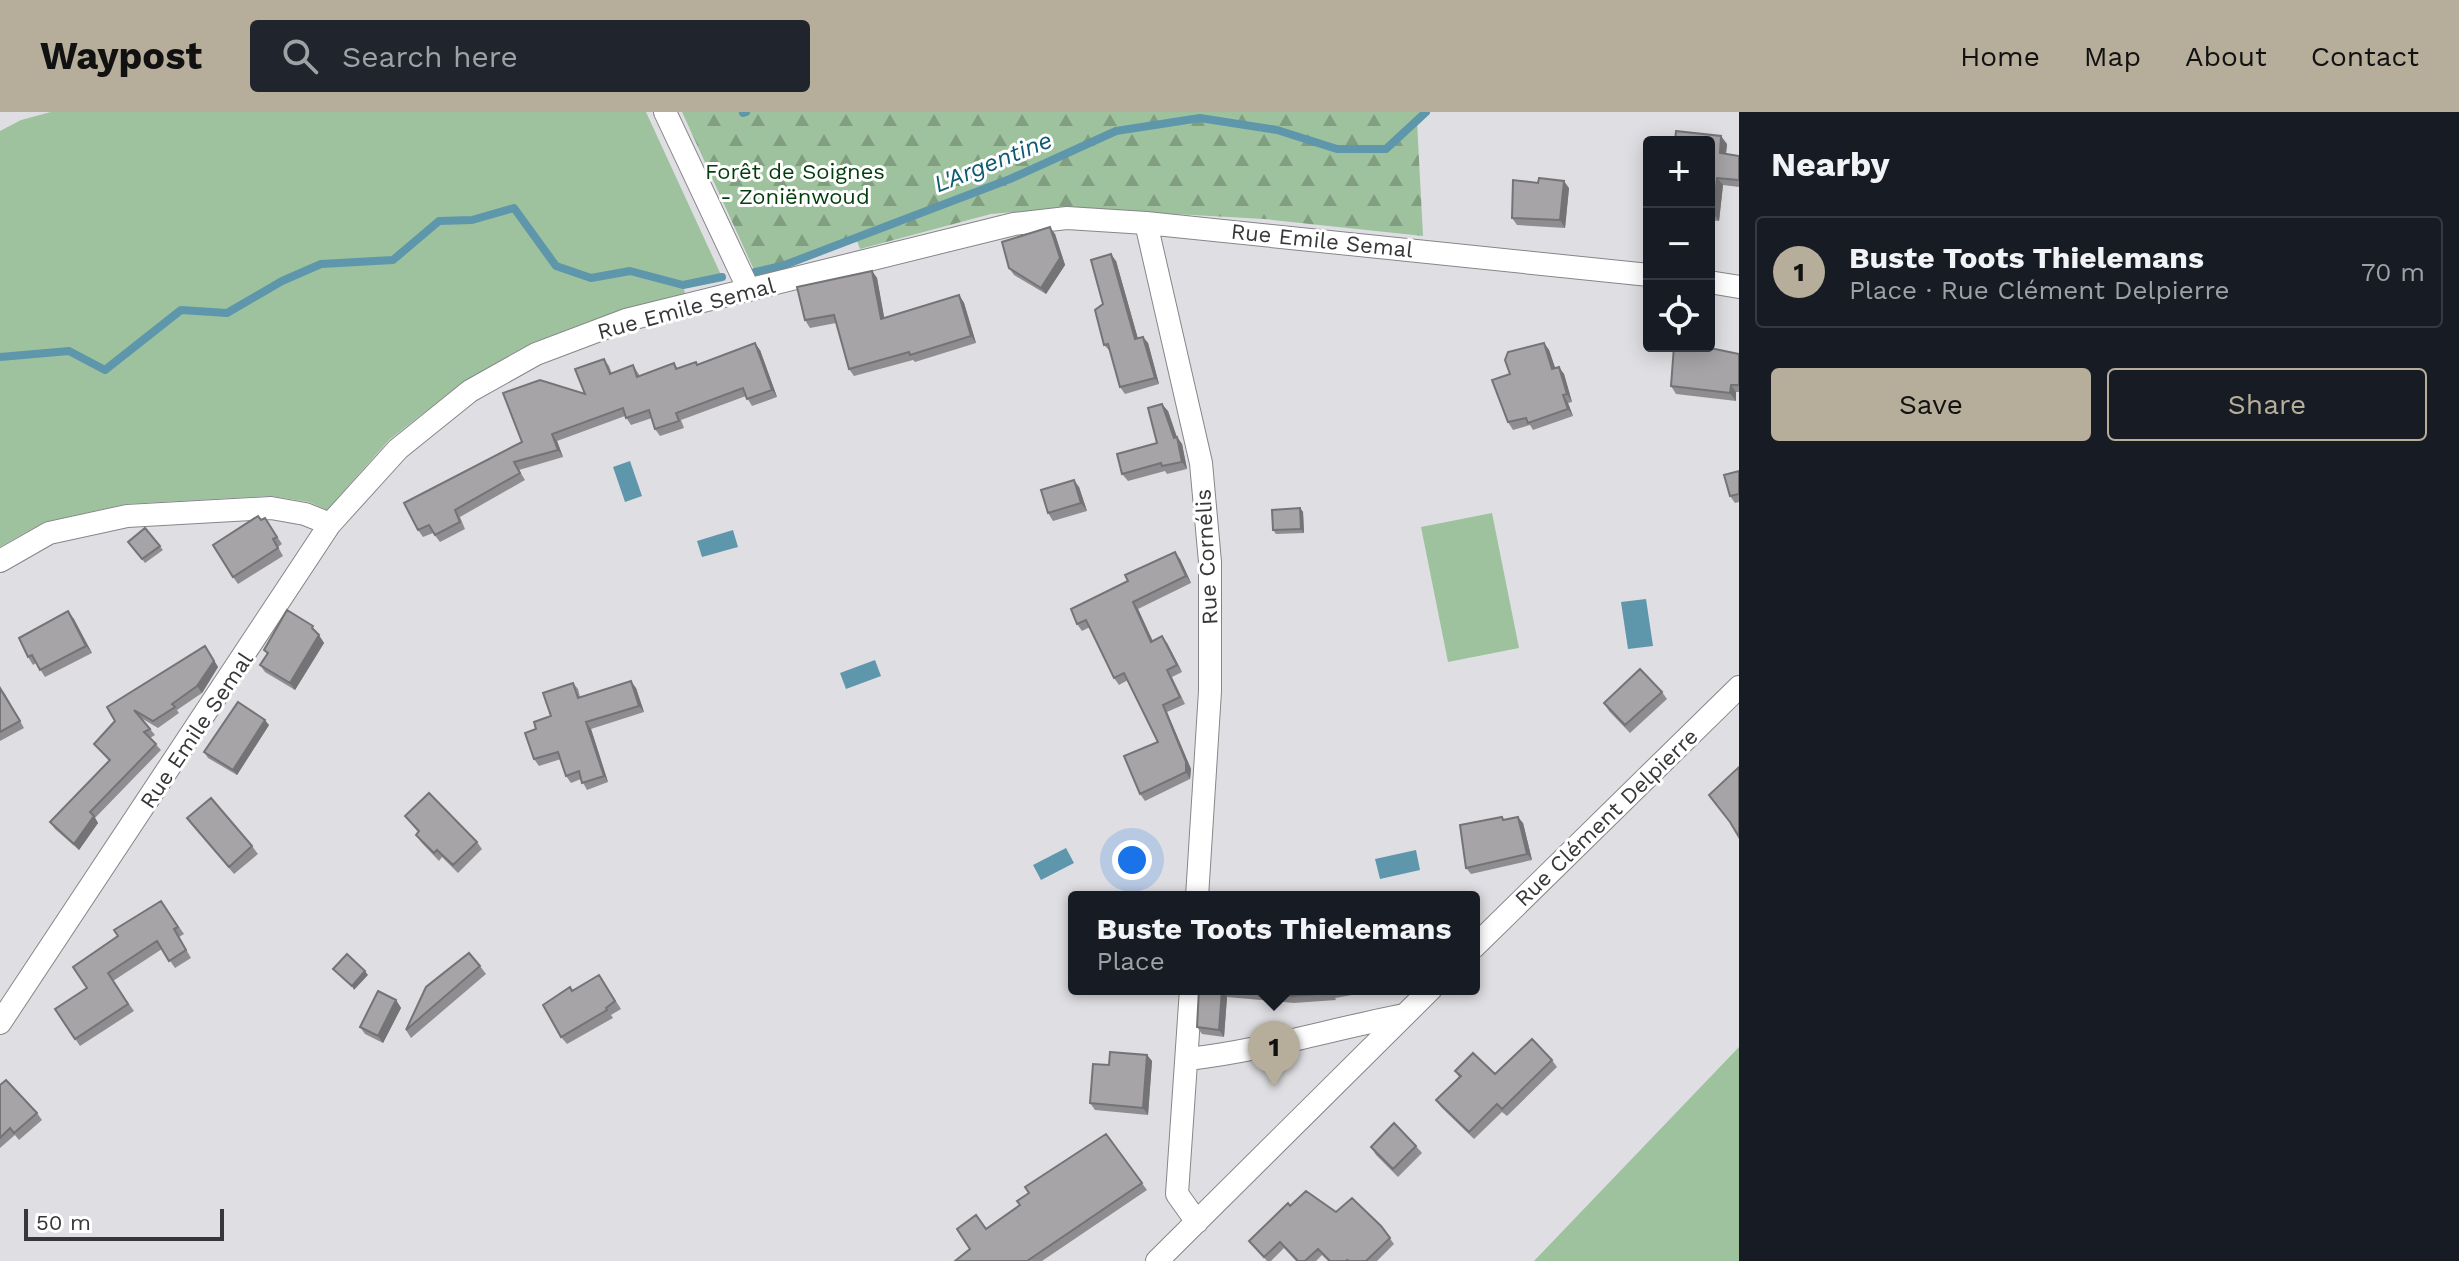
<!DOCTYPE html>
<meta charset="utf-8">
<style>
body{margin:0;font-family:"Work Sans",sans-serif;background:#20242c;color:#f1f3f6}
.controls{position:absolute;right:24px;top:24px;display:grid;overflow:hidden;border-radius:8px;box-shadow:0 4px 20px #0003}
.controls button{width:72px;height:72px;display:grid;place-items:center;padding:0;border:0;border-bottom:2px solid #363941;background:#171b24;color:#f1f3f6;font:40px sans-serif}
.scale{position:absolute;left:24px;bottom:20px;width:200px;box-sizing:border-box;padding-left:8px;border:4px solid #373739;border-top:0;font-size:22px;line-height:28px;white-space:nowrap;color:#373739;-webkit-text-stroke:6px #fff;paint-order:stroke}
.you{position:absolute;left:1132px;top:748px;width:28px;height:28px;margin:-20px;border:6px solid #fff;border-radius:50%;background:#1a73e8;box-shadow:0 0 0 12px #1a73e833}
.badge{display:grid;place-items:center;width:52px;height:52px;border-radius:50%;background:#b6ae9a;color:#111;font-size:26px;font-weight:700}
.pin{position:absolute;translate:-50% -66px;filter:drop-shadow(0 2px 4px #0008)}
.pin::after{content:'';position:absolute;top:42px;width:28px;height:24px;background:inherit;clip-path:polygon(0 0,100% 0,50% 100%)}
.popup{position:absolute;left:1068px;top:779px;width:412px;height:104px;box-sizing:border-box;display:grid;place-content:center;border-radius:8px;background:#171b24;filter:drop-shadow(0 2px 6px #0005);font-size:26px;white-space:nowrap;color:#9ea1a6}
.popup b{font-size:30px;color:#f1f3f6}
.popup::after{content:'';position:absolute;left:50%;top:100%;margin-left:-16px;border:16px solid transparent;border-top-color:#171b24}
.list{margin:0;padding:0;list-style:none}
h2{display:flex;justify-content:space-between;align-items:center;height:104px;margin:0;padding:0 32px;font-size:34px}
h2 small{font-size:26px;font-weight:400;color:#9ea1a6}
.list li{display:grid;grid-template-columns:52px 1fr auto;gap:24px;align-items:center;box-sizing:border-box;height:112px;margin:0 16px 16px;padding:0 16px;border:2px solid #363941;border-radius:8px}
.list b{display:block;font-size:30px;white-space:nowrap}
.list p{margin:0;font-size:26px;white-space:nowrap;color:#9ea1a6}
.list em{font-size:26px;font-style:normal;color:#9ea1a6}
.actions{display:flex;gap:16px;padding:24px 32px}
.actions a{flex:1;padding:18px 0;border:2px solid #b6ae9a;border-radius:8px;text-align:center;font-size:28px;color:#b6ae9a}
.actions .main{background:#b6ae9a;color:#111}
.icon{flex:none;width:44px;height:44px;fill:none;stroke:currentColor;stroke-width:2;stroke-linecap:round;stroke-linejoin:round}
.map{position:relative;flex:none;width:1739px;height:1149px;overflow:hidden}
header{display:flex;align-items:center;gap:48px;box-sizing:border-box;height:112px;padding:0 40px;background:#b6ae9a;color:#111}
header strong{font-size:38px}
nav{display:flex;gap:44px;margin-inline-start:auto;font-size:28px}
.search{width:560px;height:72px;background:#20242c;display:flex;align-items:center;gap:20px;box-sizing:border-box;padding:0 28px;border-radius:8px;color:#9ea1a6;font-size:30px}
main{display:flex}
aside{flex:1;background:#171b24}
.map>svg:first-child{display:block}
</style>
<header>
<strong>Waypost</strong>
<div class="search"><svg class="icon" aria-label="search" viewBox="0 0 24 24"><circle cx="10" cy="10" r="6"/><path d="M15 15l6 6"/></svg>Search here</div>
<nav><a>Home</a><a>Map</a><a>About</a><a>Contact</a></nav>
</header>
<main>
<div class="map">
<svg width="1739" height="1149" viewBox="0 0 1739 1149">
<defs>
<pattern id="forest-firs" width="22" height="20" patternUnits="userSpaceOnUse" patternTransform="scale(2)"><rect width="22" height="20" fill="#9dc29d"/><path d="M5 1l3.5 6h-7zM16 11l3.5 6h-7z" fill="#819e81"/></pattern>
</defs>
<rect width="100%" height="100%" fill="#dfdfe3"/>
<path fill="#9dc29d" d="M 51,0 L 646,0 L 722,165 L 683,172 L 685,182 L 623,197 L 531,231 L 463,270 L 389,328 L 327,398 L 309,390 L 271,384 L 126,392 L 44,410 L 0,435 L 0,19 L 21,8 Z
M 1492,401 L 1519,536 L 1448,550 L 1421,415 Z
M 1739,935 L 1739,1149 L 1534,1149 Z"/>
<path fill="url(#forest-firs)" d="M 682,0 L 1426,0 L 1417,9 L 1423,124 L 1264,107 L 1067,96 L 991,102 L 860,137 L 856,126 L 782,154 L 755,160 Z"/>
<path fill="#5e96ab" d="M 630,349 L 642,384 L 625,390 L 613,355 Z
M 733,418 L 738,435 L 702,445 L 697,429 Z
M 1646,487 L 1653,534 L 1628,537 L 1621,490 Z
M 875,548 L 881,564 L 846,577 L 840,561 Z
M 1066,736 L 1074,751 L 1041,768 L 1033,753 Z
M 1416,738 L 1420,758 L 1380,767 L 1375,747 Z"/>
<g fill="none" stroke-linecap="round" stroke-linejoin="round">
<path stroke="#5e96ab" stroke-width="8" d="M 743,1 L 746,0
M 755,160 L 782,154 L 1010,67 L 1116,19 L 1200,6 L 1277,18 L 1337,37 L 1386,37 L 1426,0
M 0,245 L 69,239 L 105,258 L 181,198 L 227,201 L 282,169 L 321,152 L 393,148 L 439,109 L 472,108 L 514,96 L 556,154 L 591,166 L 630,159 L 683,173 L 722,165"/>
<defs>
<path id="minor" d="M 665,0 L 749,178
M 1146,111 L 1201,351 L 1210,450 L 1210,579 L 1197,785
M 1709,170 L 1739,175
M 0,449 L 49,421 L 127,404 L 271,396 L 305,402 L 330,412
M 1474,835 L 1739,575
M 1191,877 L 1177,1082 L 1197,1110
M 0,911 L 330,412 L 398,337 L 470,279 L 536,242 L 626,208 L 1014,112 L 1067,106 L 1146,111 L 1649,163
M 1188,947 C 1261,939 1332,917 1404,903
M 1157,1149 L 1431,877"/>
</defs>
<use href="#minor" stroke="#868689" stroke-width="24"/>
<use href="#minor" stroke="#fff" stroke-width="22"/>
</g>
<path fill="#8f8d90" d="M 1709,30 L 1727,32 L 1726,42 L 1739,44 L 1739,75 L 1723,73 L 1719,109 L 1709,108 Z
M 1569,76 L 1565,116 L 1517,113 L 1512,106 Z
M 1055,122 L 1065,153 L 1046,182 L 1014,163 L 1009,156 Z
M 1116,149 L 1138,227 L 1143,225 L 1148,231 L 1159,272 L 1125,282 L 1120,275 L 1110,239 L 1104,233 L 1103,192 Z
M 872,159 L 877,166 L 884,206 L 959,183 L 964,191 L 976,231 L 915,250 L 913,248 L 854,264 L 849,257 L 836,211 L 810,216 L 805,208 Z
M 1544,231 L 1549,238 L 1555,256 L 1564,262 L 1572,290 L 1568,291 L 1573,304 L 1533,318 L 1530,313 L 1513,318 L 1508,310 L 1510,262 Z
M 760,238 L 777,285 L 752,294 L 746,284 L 681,308 L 684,316 L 660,324 L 655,317 L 652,306 L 631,313 L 625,304 L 557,329 L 563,345 L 519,358 L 525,368 L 460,405 L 465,417 L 440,430 L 433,421 L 423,425 L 418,418 L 522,330 L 585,282 L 604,247 L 609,254 L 612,262 L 633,253 L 640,264 L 674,251 L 678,257 Z
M 1739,242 L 1739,280 L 1736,280 L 1736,289 L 1676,282 L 1671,274 Z
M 1168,299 L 1177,325 L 1182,332 L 1187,357 L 1167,362 L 1165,359 L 1128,369 L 1122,362 L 1157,331 Z
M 1739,359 L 1739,390 L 1735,391 L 1730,384 Z
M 1079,375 L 1087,399 L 1053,409 L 1048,401 Z
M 1300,396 L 1303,400 L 1304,421 L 1276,422 L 1273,418 Z
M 265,406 L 282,432 L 278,435 L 283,444 L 238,472 L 233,465 L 261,408 Z
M 145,416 L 163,438 L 145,451 L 128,430 Z
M 1180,447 L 1191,471 L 1138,497 L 1153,529 L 1167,531 L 1182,560 L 1172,565 L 1185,592 L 1167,600 L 1191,657 L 1190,667 L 1145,689 L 1140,682 L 1158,630 L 1128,568 L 1119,573 L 1114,566 L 1090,515 L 1082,519 L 1077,512 Z
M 68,499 L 92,541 L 45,565 L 36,551 L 33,553 L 28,545 Z
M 319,522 L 318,523 L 324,531 L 295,578 L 265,560 L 260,553 L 267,542 L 264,538 Z
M 209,540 L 218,555 L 202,581 L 177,598 L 179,601 L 158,616 L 141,606 L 155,623 L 150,626 L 161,638 L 95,706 L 98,711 L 79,738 L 55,717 L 50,710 L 109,649 L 94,632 Z
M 573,571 L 578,577 L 580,585 L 636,576 L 644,600 L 591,617 L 608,670 L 587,678 L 581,667 L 571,671 L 566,664 L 561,647 L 539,654 L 534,647 L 536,617 L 551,604 Z
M 0,576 L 5,582 L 24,616 L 0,629 Z
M 1662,580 L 1667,587 L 1630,621 L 1609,599 L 1604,591 Z
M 269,613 L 237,663 L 208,646 L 204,640 Z
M 405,704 L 477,730 L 482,737 L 458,761 L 442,745 L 439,749 L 421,730 L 416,723 L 418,720 Z
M 1502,705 L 1504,708 L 1523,711 L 1532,748 L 1471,762 L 1466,756 Z
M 187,706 L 252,734 L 258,742 L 234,762 Z
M 161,789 L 184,822 L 179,825 L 191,846 L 175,856 L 162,837 L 113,869 L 134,899 L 80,934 L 55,897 L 87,876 L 118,824 Z
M 480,854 L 486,862 L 411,926 L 406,918 Z
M 599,863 L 621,897 L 611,903 L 613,906 L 567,932 L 561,925 L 572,879 Z
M 1199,877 L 1351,877 L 1352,883 L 1335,886 L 1336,888 L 1294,891 L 1227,885 L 1224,925 L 1202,922 L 1197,915 Z
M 396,888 L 401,896 L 383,931 L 365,922 L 360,915 Z
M 1147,943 L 1152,949 L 1148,1003 L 1095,998 L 1090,991 L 1109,953 Z
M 1552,948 L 1557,955 L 1507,1004 L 1502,1000 L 1474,1027 L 1441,995 L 1436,988 L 1459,965 L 1455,959 L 1495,962 Z
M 0,973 L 37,1001 L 42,1008 L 19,1028 L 15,1023 L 0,1036 Z
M 1106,1022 L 1147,1078 L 1042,1149 L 955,1149 L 970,1137 L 986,1117 L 1020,1093 L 1029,1081 Z
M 1416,1034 L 1422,1041 L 1398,1065 L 1376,1043 L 1371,1035 Z
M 1290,1094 L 1336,1100 L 1381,1114 L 1394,1132 L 1377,1149 L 1328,1149 L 1322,1143 L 1316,1149 L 1296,1149 L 1284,1136 L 1271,1149 L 1267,1149 L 1249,1129 Z"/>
<path fill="#747375" d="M 1721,24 L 1727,32 L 1725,49 L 1720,41 Z
M 1717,66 L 1723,73 L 1719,109 L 1713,101 Z
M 1564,69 L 1569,76 L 1565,116 L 1560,108 Z
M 1050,115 L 1055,122 L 1065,153 L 1046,182 L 1041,176 Z
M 1111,142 L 1116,149 L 1140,234 L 1135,227 Z
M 872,159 L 877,166 L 886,215 L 881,207 Z
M 959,183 L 964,191 L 976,231 L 971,224 Z
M 1143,225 L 1148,231 L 1159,272 L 1155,266 Z
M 755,231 L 760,238 L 777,285 L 772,278 Z
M 1544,231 L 1549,238 L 1558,264 L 1552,257 Z
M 1559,255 L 1564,262 L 1572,290 L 1567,282 Z
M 1731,273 L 1736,280 L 1736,289 L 1730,281 Z
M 1563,283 L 1568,291 L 1573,304 L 1568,297 Z
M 1162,292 L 1168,299 L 1178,329 L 1177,325 L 1182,332 L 1187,357 L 1182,350 Z
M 552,322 L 557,329 L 563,345 L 558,338 Z
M 1074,368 L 1079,375 L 1087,399 L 1081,391 Z
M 1300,396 L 1303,400 L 1304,421 L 1301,417 Z
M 1175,440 L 1180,447 L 1191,471 L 1186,464 Z
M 1133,490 L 1138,497 L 1156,537 L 1151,530 Z
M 68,499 L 74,507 L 92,541 L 86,534 Z
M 319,523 L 324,531 L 295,578 L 290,571 Z
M 1162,524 L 1167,531 L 1182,560 L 1177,553 Z
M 205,534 L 218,555 L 202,581 L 197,574 Z
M 631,569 L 636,576 L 644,600 L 639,594 Z
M 1163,593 L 1167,600 L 1191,657 L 1190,667 L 1186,660 Z
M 265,608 L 269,613 L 237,663 L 233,658 Z
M 586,610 L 591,617 L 608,670 L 604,664 Z
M 94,704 L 98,711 L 79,738 L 74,732 Z
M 1518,705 L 1523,711 L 1532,748 L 1527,742 Z
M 365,859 L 368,863 L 354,878 L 352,874 Z
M 1222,878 L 1227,885 L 1224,925 L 1219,918 Z
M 396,888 L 401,896 L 383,931 L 378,924 Z
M 1147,943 L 1152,949 L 1148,1003 L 1143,996 Z"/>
<path fill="#a6a4a7" stroke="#747375" stroke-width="2" d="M 1676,19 L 1721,24 L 1720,41 L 1739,44 L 1739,68 L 1717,66 L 1713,101 L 1709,101 L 1709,30 L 1675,30 Z
M 1539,66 L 1564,69 L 1560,108 L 1512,106 L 1513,68 L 1538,71 Z
M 1050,115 L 1060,146 L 1041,176 L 1009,156 L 1002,130 Z
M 1111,142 L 1135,227 L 1143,225 L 1155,266 L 1120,275 L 1108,232 L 1104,233 L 1095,198 L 1103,192 L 1091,148 Z
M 872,159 L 881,207 L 959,183 L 971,224 L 910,243 L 909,240 L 849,257 L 834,203 L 805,208 L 797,175 Z
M 755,231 L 772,278 L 747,287 L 743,276 L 676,301 L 679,309 L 655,317 L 649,298 L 626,306 L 623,296 L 552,322 L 558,338 L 514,350 L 520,361 L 455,398 L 460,410 L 435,423 L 429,413 L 418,418 L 404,391 L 522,330 L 503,281 L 540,268 L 585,282 L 575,257 L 604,247 L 610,262 L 633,253 L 637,265 L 674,251 L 676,257 L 696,250 L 697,253 Z
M 1544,231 L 1552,257 L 1559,255 L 1567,282 L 1563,283 L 1568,297 L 1528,311 L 1526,306 L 1508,310 L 1492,268 L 1510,262 L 1505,248 L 1508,240 Z
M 1674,234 L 1715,237 L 1739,242 L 1739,273 L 1731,273 L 1730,281 L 1671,274 Z
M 1162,292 L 1174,326 L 1177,325 L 1182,350 L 1162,354 L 1161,351 L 1122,362 L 1117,342 L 1157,331 L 1148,296 Z
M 1739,359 L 1739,382 L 1730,384 L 1724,363 Z
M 1074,368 L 1081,391 L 1048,401 L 1041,378 Z
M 1300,396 L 1301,417 L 1273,418 L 1272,398 Z
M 258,404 L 261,408 L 265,406 L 277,425 L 273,427 L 278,436 L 233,465 L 213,433 Z
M 145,416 L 160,434 L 142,447 L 128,430 Z
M 1175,440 L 1186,464 L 1133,490 L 1151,530 L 1162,524 L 1177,553 L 1167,558 L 1180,585 L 1163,593 L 1186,650 L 1186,660 L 1140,682 L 1124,644 L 1158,630 L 1124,561 L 1114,566 L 1086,508 L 1077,512 L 1071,497 L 1128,469 L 1125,463 Z
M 287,498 L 313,514 L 312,516 L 319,523 L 290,571 L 260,553 L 268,541 L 264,538 Z
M 68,499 L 86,534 L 40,558 L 32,543 L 28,545 L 19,526 Z
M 205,534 L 214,549 L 197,574 L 172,592 L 175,595 L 153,609 L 134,598 L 150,617 L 144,620 L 156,632 L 90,700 L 94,704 L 74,732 L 50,710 L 110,648 L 94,632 L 115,609 L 107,595 Z
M 1640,557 L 1662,580 L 1625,613 L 1604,591 Z
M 631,569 L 639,594 L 586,610 L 604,664 L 582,671 L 579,659 L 566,664 L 558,640 L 534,647 L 525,621 L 536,617 L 534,610 L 551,604 L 543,581 L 573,571 L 578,586 Z
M 0,576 L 20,609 L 0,620 Z
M 238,590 L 265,608 L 233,658 L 204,640 Z
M 1739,655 L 1739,725 L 1730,710 L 1709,683 Z
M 429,681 L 477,730 L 453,753 L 437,738 L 434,741 L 416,723 L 419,719 L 405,704 Z
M 211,686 L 252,734 L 229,755 L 187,706 Z
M 1502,705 L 1503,708 L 1518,705 L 1527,742 L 1466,756 L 1460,713 Z
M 1087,780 L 1140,785 L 1086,785 Z
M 161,789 L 178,815 L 174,817 L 186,838 L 169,849 L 157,829 L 108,861 L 128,892 L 75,927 L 55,897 L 87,876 L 73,855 L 118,824 L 114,818 Z
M 469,841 L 480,854 L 406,918 L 426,875 Z
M 347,842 L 365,859 L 352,874 L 333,857 Z
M 599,863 L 615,889 L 606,896 L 607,898 L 561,925 L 543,893 L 570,875 L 572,879 Z
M 1199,877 L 1338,877 L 1330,878 L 1331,881 L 1289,884 L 1222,878 L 1219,918 L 1197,915 Z
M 378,879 L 396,888 L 378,924 L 360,915 Z
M 1532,927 L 1552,948 L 1502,997 L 1497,992 L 1469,1020 L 1436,988 L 1461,964 L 1455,959 L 1473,941 L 1495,962 Z
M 1110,940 L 1147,943 L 1143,996 L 1090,991 L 1093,952 L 1109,953 Z
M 6,968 L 37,1001 L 14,1021 L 10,1016 L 0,1026 L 0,973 Z
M 1394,1011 L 1416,1034 L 1393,1057 L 1371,1035 Z
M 1106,1022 L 1142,1071 L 1027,1149 L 955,1149 L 970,1137 L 957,1117 L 976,1103 L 986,1117 L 1020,1093 L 1017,1089 L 1029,1081 L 1025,1075 Z
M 1306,1079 L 1336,1100 L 1352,1086 L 1381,1114 L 1390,1126 L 1366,1149 L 1349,1149 L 1347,1148 L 1346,1149 L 1330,1149 L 1318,1137 L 1305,1149 L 1298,1149 L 1280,1130 L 1264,1145 L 1249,1129 L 1288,1091 L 1290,1094 Z"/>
<g text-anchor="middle" stroke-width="6" stroke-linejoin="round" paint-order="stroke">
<g font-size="22" fill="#033d0c" stroke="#fff">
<text x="795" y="67">Forêt de Soignes<tspan x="795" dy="25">- Zoniënwoud</tspan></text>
</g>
<g font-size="22" fill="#373739" stroke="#fff">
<text transform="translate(1322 128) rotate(6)" y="8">Rue Emile Semal</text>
<text transform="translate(686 196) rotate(-15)" y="8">Rue Emile Semal</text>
<text transform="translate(1206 445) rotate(-93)" y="8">Rue Cornélis</text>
<text transform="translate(196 618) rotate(-56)" y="8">Rue Emile Semal</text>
<text transform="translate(1606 705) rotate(-44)" y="8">Rue Clément Delpierre</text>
</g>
<g font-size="24" font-style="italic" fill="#0d5a71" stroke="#fff">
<text transform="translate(993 50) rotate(-22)" y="8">L'Argentine</text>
</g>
</g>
</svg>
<div class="controls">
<button>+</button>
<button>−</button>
<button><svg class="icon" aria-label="locate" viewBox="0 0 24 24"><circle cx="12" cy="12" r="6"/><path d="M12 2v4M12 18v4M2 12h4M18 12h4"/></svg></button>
</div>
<div class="scale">50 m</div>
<div class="you"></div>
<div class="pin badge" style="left:1274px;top:975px">1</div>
<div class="popup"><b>Buste Toots Thielemans</b>Place</div>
</div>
<aside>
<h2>Nearby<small></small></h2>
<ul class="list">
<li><span class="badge">1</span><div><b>Buste Toots Thielemans</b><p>Place · Rue Clément Delpierre</p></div><em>70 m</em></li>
</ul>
<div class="actions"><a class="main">Save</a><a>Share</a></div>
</aside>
</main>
